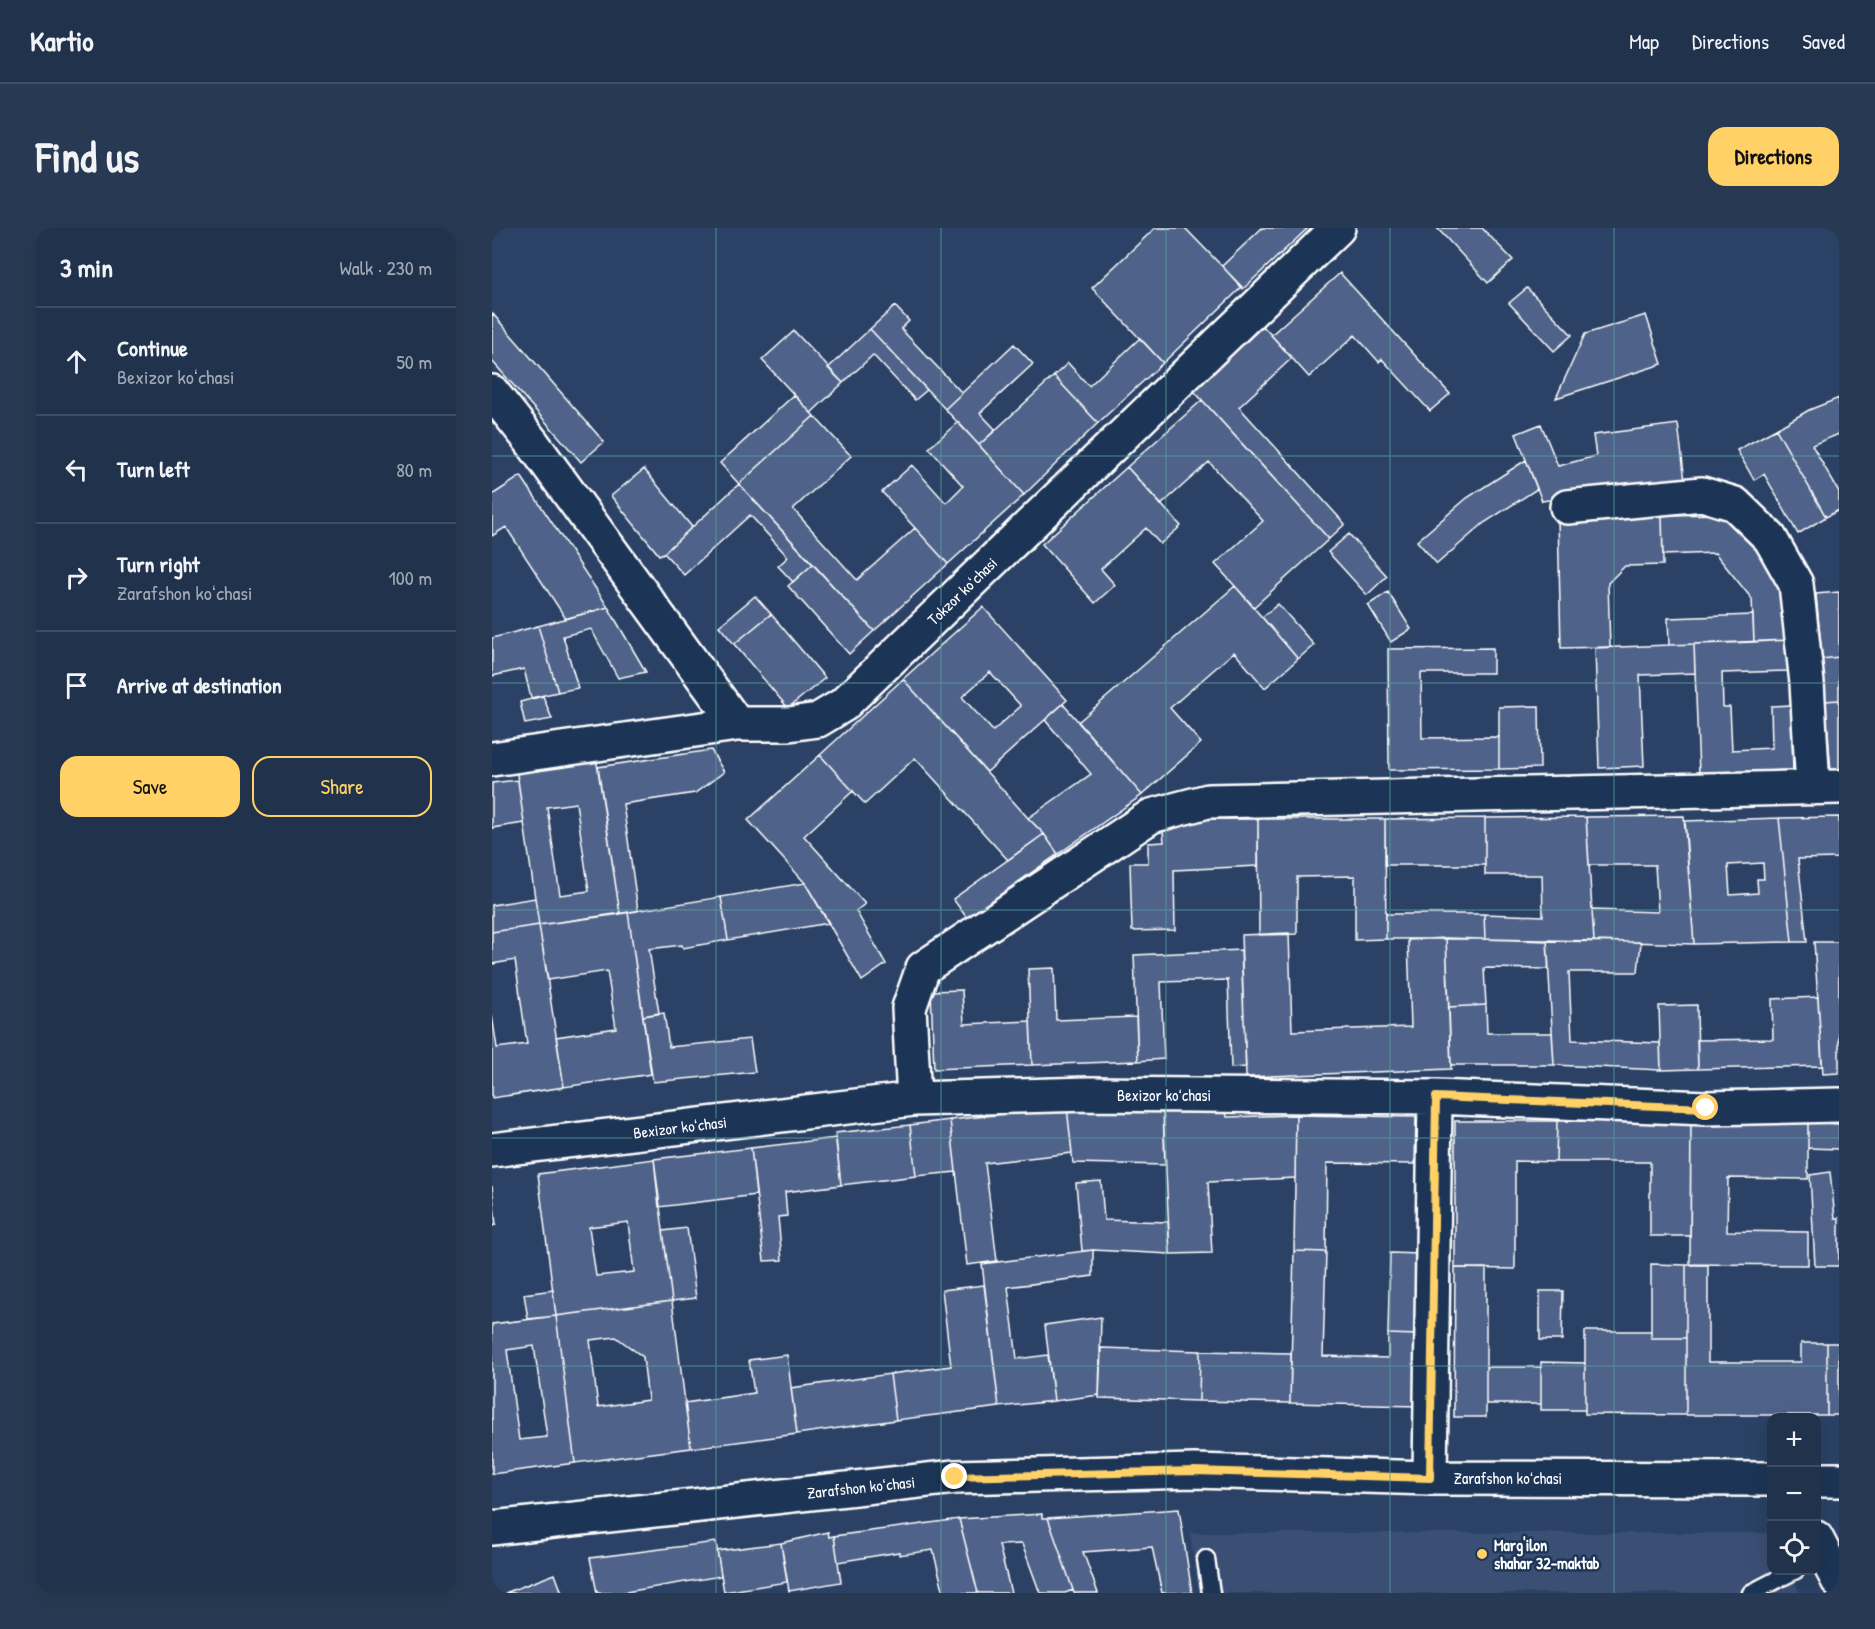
<!DOCTYPE html>
<meta charset="utf-8">
<style>
body{margin:0;font-family:"Patrick Hand",sans-serif;background:#283a53;color:#f1f3f6}
.controls{position:absolute;right:18px;bottom:18px;display:grid;overflow:hidden;border-radius:12px;box-shadow:0 6px 24px #0002}
.controls button{width:54px;height:54px;display:grid;place-items:center;padding:0;border:0;border-bottom:2px solid #3d4d64;background:#20324c;color:#f1f3f6;font:30px sans-serif}
.stop{position:absolute;width:18px;height:18px;margin:-14px;border:4px solid #ffd166;border-radius:50%;background:#fff}
.stop.end{background:#ffd166;border-color:#fff;box-shadow:0 2px 6px #0008}
.list{margin:0;padding:0;list-style:none}
h2{display:flex;justify-content:space-between;align-items:center;height:78px;margin:0;padding:0 24px;font-size:26px}
h2 small{font-size:20px;font-weight:400;color:#a2aab5}
.list li{display:grid;grid-template-columns:39px 1fr auto;gap:18px;align-items:center;box-sizing:border-box;height:108px;padding:0 24px;border-top:2px solid #3d4d64}
.list b{display:block;font-size:22px;white-space:nowrap}
.list p{margin:0;font-size:20px;white-space:nowrap;color:#a2aab5}
.list em{font-size:20px;font-style:normal;color:#a2aab5}
.actions{display:flex;gap:12px;padding:18px 24px}
.actions a{flex:1;padding:14px 0;border:2px solid #ffd166;border-radius:18px;text-align:center;font-size:21px;color:#ffd166}
.actions .main{background:#ffd166;color:#111}
.icon{flex:none;width:33px;height:33px;fill:none;stroke:currentColor;stroke-width:2;stroke-linecap:round;stroke-linejoin:round}
.map{position:relative;flex:none;width:1347px;height:1365px;overflow:hidden;border-radius:18px}
header{display:flex;align-items:center;gap:36px;box-sizing:border-box;height:84px;padding:0 30px;background:#20324c;border-bottom:2px solid #3d4d64}
header strong{font-size:28px}
nav{display:flex;gap:33px;margin-inline-start:auto;font-size:21px}
.intro{display:flex;align-items:center;justify-content:space-between;box-sizing:border-box;height:144px;padding:0 36px}
h1{margin:0;font-size:42px}
.button{padding:15px 27px;border-radius:18px;background:#ffd166;color:#111;font-size:21px;font-weight:700}
main{display:flex;gap:36px;padding:0 36px}
aside{flex:1;background:#20324c;border-radius:18px;box-shadow:0 6px 24px #0002}
.map>svg:first-child{display:block}
</style>
<header>
<strong>Kartio</strong>
<nav><a>Map</a><a>Directions</a><a>Saved</a></nav>
</header>
<div class="intro"><h1>Find us</h1><a class="button">Directions</a></div>
<main>
<aside>
<h2>3 min<small>Walk · 230 m</small></h2>
<ul class="list">
<li><svg class="icon" aria-label="ahead" viewBox="0 0 24 24"><path d="M12 20V5M6 11l6-6 6 6"/></svg><div><b>Continue</b><p>Bexizor koʻchasi</p></div><em>50 m</em></li>
<li><svg class="icon" aria-label="left" viewBox="0 0 24 24"><path d="M17 20v-9H6M10 6l-5 5 5 5"/></svg><div><b>Turn left</b></div><em>80 m</em></li>
<li><svg class="icon" aria-label="right" viewBox="0 0 24 24"><path d="M7 20v-9h11M14 6l5 5-5 5"/></svg><div><b>Turn right</b><p>Zarafshon koʻchasi</p></div><em>100 m</em></li>
<li><svg class="icon" aria-label="arrive" viewBox="0 0 24 24"><path d="M6 21V4h12l-3 4 3 4H6"/></svg><div><b>Arrive at destination</b></div></li>
</ul>
<div class="actions"><a class="main">Save</a><a>Share</a></div>
</aside>
<div class="map">
<svg width="1347" height="1365" viewBox="0 0 1347 1365">
<rect width="100%" height="100%" fill="#2b4266"/>
<filter id="ink" filterUnits="userSpaceOnUse"><feTurbulence type="fractalNoise" baseFrequency=".0167" numOctaves="2"/><feDisplacementMap in="SourceGraphic" scale="12" xChannelSelector="R" yChannelSelector="G"/><feConvolveMatrix kernelMatrix="1 2 1 2 8 2 1 2 1" color-interpolation-filters="sRGB"/></filter>
<g filter="url(#ink)">
<path fill="#3a5074" d="M 698,1305 L 1277,1305 L 1279,1309 L 1280,1342 L 1297,1343 L 1308,1365 L 707,1365 Z"/>
<path fill="#50648a" stroke="#fff" stroke-width="1.5" fill-rule="evenodd" d="M 663,0 L 693,0 L 750,59 L 671,135 L 600,60 Z
M 770,0 L 816,0 L 751,61 L 730,38 Z
M 945,0 L 990,0 L 1021,32 L 996,55 Z
M 848,45 L 958,166 L 938,183 L 890,131 L 887,134 L 863,107 L 817,149 L 779,107 Z
M 1035,60 L 1080,107 L 1062,123 L 1017,75 Z
M 403,78 L 417,93 L 409,101 L 470,165 L 453,181 L 378,101 Z
M 0,85 L 112,214 L 89,234 L 0,133 Z
M 1154,87 L 1170,136 L 1064,170 L 1093,106 Z
M 771,98 L 800,130 L 747,179 L 853,296 L 837,311 L 701,162 Z
M 378,101 L 435,162 L 423,172 L 381,127 L 351,155 L 336,140 Z
M 302,103 L 351,155 L 319,185 L 270,132 Z
M 648,110 L 671,135 L 606,195 L 562,148 L 576,135 L 597,158 Z
M 522,116 L 541,136 L 488,185 L 504,202 L 487,217 L 453,181 Z
M 562,148 L 606,195 L 532,267 L 487,217 Z
M 302,167 L 322,188 L 247,256 L 228,235 Z
M 1347,170 L 1347,206 L 1320,217 L 1347,264 L 1347,282 L 1334,289 L 1284,201 L 1317,182 Z
M 710,172 L 837,311 L 762,379 L 723,336 L 771,293 L 717,234 L 669,277 L 635,239 Z
M 322,188 L 359,228 L 301,281 L 365,352 L 423,300 L 456,336 L 382,403 L 247,256 Z
M 466,194 L 532,267 L 456,336 L 390,264 L 420,237 L 454,275 L 471,258 L 437,220 Z
M 1049,196 L 1066,238 L 1104,228 L 1101,207 L 1186,196 L 1193,253 L 1050,273 L 1024,206 Z
M 1284,201 L 1334,289 L 1306,306 L 1272,246 L 1262,252 L 1245,222 Z
M 1034,232 L 1045,261 L 992,295 L 945,336 L 925,313 L 975,270 Z
M 635,239 L 689,298 L 668,316 L 654,300 L 609,341 L 623,357 L 603,375 L 550,316 Z
M 152,241 L 200,299 L 172,325 L 167,327 L 119,268 Z
M 29,248 L 116,379 L 74,391 L 14,299 L 0,308 L 0,267 Z
M 247,256 L 321,336 L 301,354 L 286,338 L 296,329 L 258,287 L 192,347 L 172,325 Z
M 1238,286 L 1292,356 L 1297,412 L 1262,414 L 1260,371 L 1223,325 L 1171,327 L 1170,287 Z
M 1170,287 L 1171,337 L 1133,338 L 1116,355 L 1118,419 L 1069,420 L 1066,290 Z
M 857,306 L 895,348 L 875,367 L 836,324 Z
M 321,336 L 382,403 L 357,426 L 296,358 Z
M 743,358 L 806,431 L 773,460 L 742,424 L 678,480 L 709,515 L 650,567 L 586,494 Z
M 896,364 L 919,401 L 899,414 L 876,377 Z
M 1347,364 L 1347,429 L 1330,431 L 1324,366 Z
M 263,368 L 279,386 L 242,416 L 227,398 Z
M 786,376 L 822,417 L 806,431 L 770,389 Z
M 116,379 L 154,444 L 126,450 L 99,401 L 71,408 L 86,460 L 66,464 L 46,398 Z
M 491,379 L 575,472 L 495,544 L 411,451 ZM 498,444 L 529,478 L 501,503 L 470,469 Z
M 279,386 L 333,450 L 296,480 L 242,416 Z
M 1261,387 L 1262,414 L 1177,417 L 1176,390 Z
M 46,398 L 66,464 L 39,470 L 32,441 L 0,448 L 0,410 Z
M 1297,412 L 1298,443 L 1230,445 L 1231,479 L 1238,479 L 1240,522 L 1280,520 L 1279,478 L 1299,477 L 1301,542 L 1207,546 L 1202,416 Z
M 1202,416 L 1203,445 L 1148,447 L 1152,538 L 1107,540 L 1103,420 Z
M 1001,420 L 1001,445 L 929,445 L 930,510 L 1007,509 L 1007,541 L 897,542 L 896,421 Z
M 1347,429 L 1347,472 L 1333,473 L 1330,431 Z
M 411,451 L 536,590 L 552,606 L 516,632 L 423,530 L 373,576 L 361,563 L 328,527 Z
M 51,468 L 60,491 L 33,496 L 28,474 Z
M 1347,472 L 1347,543 L 1339,544 L 1333,473 Z
M 571,476 L 650,567 L 566,626 L 552,606 L 536,590 L 599,546 L 553,492 Z
M 1047,478 L 1048,540 L 1007,541 L 1007,479 Z
M 103,522 L 128,686 L 47,697 L 23,533 ZM 84,575 L 97,663 L 68,667 L 55,579 Z
M 219,522 L 232,544 L 203,565 L 131,576 L 146,683 L 128,686 L 106,539 Z
M 328,527 L 361,563 L 312,608 L 373,676 L 364,683 L 394,736 L 370,753 L 313,655 L 256,592 Z
M 26,552 L 32,595 L 0,600 L 0,555 Z
M 1192,588 L 1202,716 L 1102,713 L 1100,682 L 1166,684 L 1163,637 L 1097,637 L 1094,589 Z
M 1094,589 L 1102,713 L 993,711 L 992,686 L 1051,688 L 1050,647 L 993,647 L 993,590 Z
M 1347,589 L 1347,630 L 1306,631 L 1315,714 L 1300,714 L 1287,590 Z
M 993,590 L 993,637 L 893,637 L 893,591 Z
M 1287,590 L 1300,714 L 1202,716 L 1193,593 ZM 1271,635 L 1272,651 L 1265,651 L 1266,665 L 1238,667 L 1236,637 Z
M 704,591 L 766,591 L 766,638 L 682,642 L 683,702 L 640,703 L 638,635 L 656,635 L 656,615 L 672,614 L 671,603 Z
M 766,591 L 893,591 L 894,711 L 863,712 L 863,648 L 805,649 L 805,706 L 767,707 Z
M 552,606 L 566,626 L 475,690 L 461,671 Z
M 313,655 L 337,695 L 236,712 L 229,669 Z
M 229,669 L 236,712 L 191,720 L 190,717 L 157,721 L 167,785 L 151,788 L 136,684 Z
M 43,670 L 47,697 L 0,704 L 0,677 Z
M 136,684 L 159,846 L 72,859 L 64,809 L 124,800 L 115,743 L 56,752 L 47,697 Z
M 894,686 L 992,686 L 993,711 L 894,711 Z
M 47,697 L 72,859 L 0,870 L 0,787 L 5,820 L 35,816 L 23,732 L 0,736 L 0,704 Z
M 797,705 L 800,803 L 919,799 L 916,712 L 954,710 L 959,841 L 754,849 L 749,707 Z
M 954,710 L 1055,713 L 1057,741 L 992,740 L 994,777 L 957,779 Z
M 1055,713 L 1149,714 L 1146,744 L 1077,744 L 1080,812 L 1168,815 L 1169,842 L 1062,837 Z
M 1322,714 L 1347,714 L 1347,845 L 1331,846 Z
M 749,722 L 754,839 L 739,840 L 736,752 L 669,754 L 672,831 L 646,833 L 642,727 Z
M 562,740 L 564,792 L 644,789 L 646,833 L 540,837 L 536,741 Z
M 470,762 L 472,796 L 538,793 L 540,837 L 442,841 L 439,763 Z
M 1326,769 L 1330,838 L 1206,841 L 1205,812 L 1281,811 L 1280,771 Z
M 994,777 L 995,805 L 1060,805 L 1062,837 L 959,837 L 957,779 Z
M 1205,777 L 1206,841 L 1169,842 L 1167,778 Z
M 172,785 L 177,819 L 258,811 L 263,844 L 161,854 L 151,788 Z
M 575,879 L 580,925 L 493,935 L 505,1033 L 475,1037 L 458,892 Z
M 575,879 L 671,881 L 673,937 L 581,935 Z
M 671,881 L 734,884 L 735,889 L 804,887 L 803,950 L 716,954 L 720,1025 L 678,1026 Z
M 804,887 L 924,889 L 923,936 L 835,935 L 834,1024 L 802,1023 Z
M 458,892 L 464,944 L 424,948 L 418,897 Z
M 963,893 L 1065,893 L 1064,934 L 1023,933 L 1023,1041 L 963,1040 Z
M 1065,893 L 1199,893 L 1198,1008 L 1158,1008 L 1158,934 L 1064,934 Z
M 1199,893 L 1316,894 L 1316,951 L 1236,950 L 1235,1003 L 1316,1004 L 1316,1037 L 1198,1036 Z
M 1316,894 L 1347,896 L 1347,921 L 1316,920 Z
M 418,897 L 424,948 L 349,957 L 343,905 Z
M 344,910 L 349,957 L 293,964 L 295,988 L 286,989 L 290,1032 L 272,1033 L 259,920 Z
M 259,920 L 264,967 L 167,979 L 162,931 Z
M 162,931 L 180,1073 L 64,1088 L 46,946 ZM 136,994 L 142,1044 L 104,1048 L 97,999 Z
M 1338,944 L 1343,990 L 1347,990 L 1347,1038 L 1323,1038 L 1318,947 Z
M 609,953 L 612,992 L 676,994 L 678,1026 L 601,1022 L 590,1023 L 584,955 Z
M 0,958 L 4,997 L 0,998 Z
M 195,1000 L 204,1070 L 180,1073 L 171,1003 Z
M 601,1022 L 601,1048 L 516,1059 L 525,1131 L 556,1127 L 562,1173 L 507,1179 L 490,1036 Z
M 802,1023 L 834,1024 L 831,1128 L 896,1130 L 896,1106 L 926,1107 L 924,1178 L 798,1175 Z
M 898,1025 L 928,1026 L 926,1107 L 896,1106 Z
M 1159,1036 L 1194,1037 L 1194,1110 L 1159,1110 Z
M 1194,1037 L 1216,1037 L 1216,1134 L 1309,1134 L 1309,1115 L 1335,1115 L 1335,1187 L 1194,1187 Z
M 963,1040 L 994,1040 L 994,1189 L 962,1189 Z
M 492,1057 L 507,1179 L 404,1192 L 398,1146 L 459,1138 L 450,1062 Z
M 61,1062 L 64,1088 L 36,1091 L 32,1066 Z
M 1048,1063 L 1071,1063 L 1070,1112 L 1048,1112 Z
M 180,1073 L 199,1220 L 83,1235 L 64,1088 ZM 124,1109 L 151,1129 L 156,1172 L 106,1179 L 98,1112 Z
M 64,1088 L 83,1235 L 0,1246 L 0,1096 ZM 42,1118 L 55,1209 L 27,1212 L 15,1122 Z
M 609,1089 L 607,1167 L 562,1173 L 553,1097 Z
M 1093,1103 L 1159,1103 L 1159,1110 L 1194,1110 L 1194,1187 L 1093,1186 Z
M 1335,1115 L 1347,1115 L 1347,1187 L 1335,1187 Z
M 609,1120 L 708,1123 L 707,1173 L 607,1170 Z
M 708,1123 L 799,1125 L 798,1175 L 707,1173 Z
M 295,1127 L 305,1206 L 199,1220 L 193,1175 L 262,1165 L 257,1132 Z
M 1049,1134 L 1093,1135 L 1093,1182 L 1049,1182 Z
M 994,1139 L 1049,1139 L 1049,1176 L 994,1176 Z
M 398,1146 L 404,1192 L 305,1206 L 299,1160 Z
M 687,1281 L 700,1365 L 670,1365 L 660,1319 L 591,1324 L 606,1365 L 582,1365 L 556,1290 Z
M 550,1286 L 550,1290 L 556,1290 L 581,1362 L 573,1365 L 548,1365 L 530,1316 L 507,1317 L 519,1365 L 486,1365 L 467,1291 Z
M 467,1291 L 486,1365 L 452,1365 L 441,1322 L 407,1327 L 407,1324 L 346,1334 L 342,1308 Z
M 336,1304 L 337,1309 L 342,1308 L 349,1354 L 297,1363 L 289,1315 Z
M 224,1314 L 229,1348 L 128,1365 L 105,1365 L 98,1330 Z
M 289,1315 L 295,1354 L 232,1364 L 225,1323 Z
M 63,1346 L 70,1365 L 13,1365 Z"/>
<g fill="none" stroke-linecap="round" stroke-linejoin="round">
<defs>
<path id="service" d="M 714,1331 L 719,1365
M 1259,1365 L 1304,1342"/>
<path id="minor" d="M 0,164 L 39,213 L 245,496
M 1075,279 L 1210,266 L 1243,276 L 1278,310 L 1304,356 L 1315,455 L 1321,560
M 0,531 L 245,496 L 297,496 L 326,492 L 351,477 L 846,0
M 422,871 L 417,780 L 431,740 L 659,588 L 716,573 L 1347,559
M 0,922 L 422,871 L 597,866 L 943,869 L 1214,880 L 1347,877
M 938,1250 L 943,869
M 1324,1310 L 1347,1354"/>
<path id="secondary" d="M 1324,1252 L 1347,1252
M 0,1300 L 463,1249 L 702,1243 L 938,1250 L 1280,1251"/>
</defs>
<use href="#service" stroke="#fff" stroke-width="21"/>
<use href="#minor" stroke="#fff" stroke-width="38"/>
<use href="#secondary" stroke="#fff" stroke-width="38"/>
<use href="#service" stroke="#1d3557" stroke-width="16"/>
<use href="#minor" stroke="#1d3557" stroke-width="33"/>
<use href="#secondary" stroke="#1d3557" stroke-width="33"/>
</g>
</g>
<g fill="none" stroke-linecap="round" stroke-linejoin="round" filter="url(#ink)">
<path stroke="#ffd166" stroke-width="8" d="M 463,1249 L 702,1243 L 938,1250 L 944,869 L 1214,880"/>
</g>
<path fill="none" stroke="#579f9a" stroke-width="1.5" stroke-opacity="0.55" d="M 224,0 L 224,1365M 449,0 L 449,1365M 674,0 L 674,1365M 898,0 L 898,1365M 1122,0 L 1122,1365M 0,228 L 1347,228M 0,455 L 1347,455M 0,682 L 1347,682M 0,910 L 1347,910M 0,1138 L 1347,1138"/>
<circle fill="#ffd166" stroke="#1d3557" stroke-width="2" cx="990" cy="1326" r="6"/>
<g text-anchor="middle" stroke-width="5" stroke-linejoin="round" paint-order="stroke">
<g font-size="16" fill="#fff" stroke="#1d3557">
<text transform="translate(470 363) rotate(-44)" y="6">Tokzor koʻchasi</text>
<text x="672" y="873">Bexizor koʻchasi</text>
<text transform="translate(188 899) rotate(-7)" y="6">Bexizor koʻchasi</text>
<text x="1016" y="1256">Zarafshon koʻchasi</text>
<text transform="translate(369 1259) rotate(-6)" y="6">Zarafshon koʻchasi</text>
</g>
<g font-size="16" font-weight="bold" fill="#fff" stroke="#1d3557" text-anchor="start">
<text x="1002" y="1323">Marg'ilon<tspan x="1002" dy="18">shahar 32-maktab</tspan></text>
</g>
</g>
</svg>
<div class="controls">
<button>+</button>
<button>−</button>
<button><svg class="icon" aria-label="locate" viewBox="0 0 24 24"><circle cx="12" cy="12" r="6"/><path d="M12 2v4M12 18v4M2 12h4M18 12h4"/></svg></button>
</div>
<div class="stop" style="left:1214px;top:880px"></div>
<div class="stop end" style="left:463px;top:1249px"></div>
</div>
</main>
